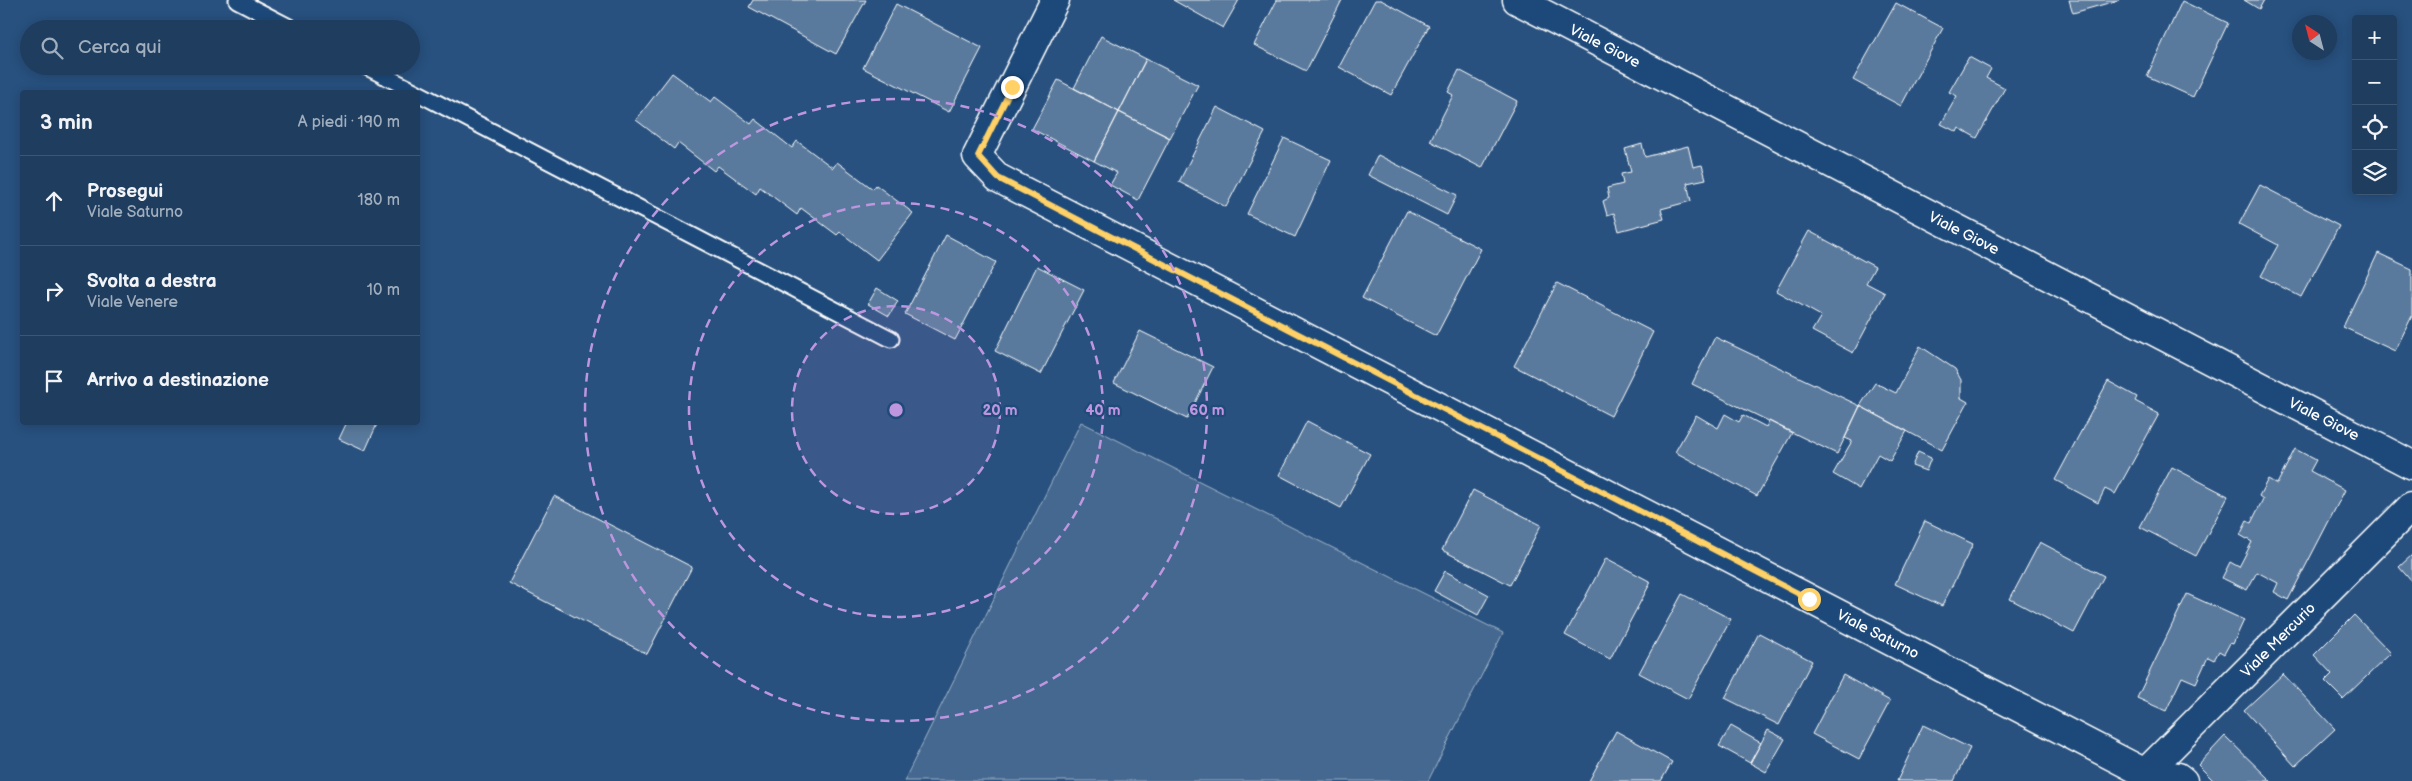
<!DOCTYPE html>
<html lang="it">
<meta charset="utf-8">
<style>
body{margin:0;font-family:"Balsamiq Sans",sans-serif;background:#2b4868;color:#f1f3f6}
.controls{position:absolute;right:15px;top:15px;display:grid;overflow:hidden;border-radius:5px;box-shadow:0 2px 12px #0003}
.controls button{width:45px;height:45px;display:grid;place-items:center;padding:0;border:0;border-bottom:1px solid #3c5674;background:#1e3d5f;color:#f1f3f6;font:25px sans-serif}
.compass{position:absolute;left:2292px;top:15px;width:45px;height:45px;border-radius:50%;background:#1e3d5f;box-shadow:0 2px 12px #0003;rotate:324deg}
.stop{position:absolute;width:15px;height:15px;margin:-11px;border:4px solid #ffd166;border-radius:50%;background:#fff}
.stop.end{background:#ffd166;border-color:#fff;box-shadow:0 1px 5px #0008}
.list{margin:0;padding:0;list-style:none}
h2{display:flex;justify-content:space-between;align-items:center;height:65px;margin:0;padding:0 20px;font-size:21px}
h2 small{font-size:16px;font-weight:400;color:#a1aebd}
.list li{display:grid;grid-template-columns:32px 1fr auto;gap:15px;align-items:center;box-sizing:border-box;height:90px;padding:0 20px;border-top:1px solid #3c5674}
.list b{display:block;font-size:19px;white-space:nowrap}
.list p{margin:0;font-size:16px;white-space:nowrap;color:#a1aebd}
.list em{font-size:16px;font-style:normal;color:#a1aebd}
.icon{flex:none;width:28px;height:28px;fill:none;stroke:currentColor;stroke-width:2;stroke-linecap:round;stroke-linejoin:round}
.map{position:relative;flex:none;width:2412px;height:781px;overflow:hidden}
.search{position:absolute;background:#1e3d5f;box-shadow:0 2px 12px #0003;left:20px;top:20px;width:400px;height:55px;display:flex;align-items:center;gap:12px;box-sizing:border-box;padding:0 18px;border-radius:28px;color:#a1aebd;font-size:19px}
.panel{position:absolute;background:#1e3d5f;box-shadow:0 2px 12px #0003;left:20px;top:90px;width:400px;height:335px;border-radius:5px}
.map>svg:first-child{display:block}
</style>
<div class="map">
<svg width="2412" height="781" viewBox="0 0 2412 781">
<rect width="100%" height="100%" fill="#28517f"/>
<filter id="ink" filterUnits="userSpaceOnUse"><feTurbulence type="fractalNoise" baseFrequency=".02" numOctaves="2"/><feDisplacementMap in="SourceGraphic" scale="10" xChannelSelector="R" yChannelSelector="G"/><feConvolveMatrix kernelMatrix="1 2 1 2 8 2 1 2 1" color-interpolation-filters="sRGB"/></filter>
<g filter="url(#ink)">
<path fill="#446890" stroke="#a2b4c8" d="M 1081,422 L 1503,633 L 1428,781 L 904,781 Z"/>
<path fill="#5a7a9d" stroke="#fff" d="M 753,0 L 866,0 L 836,54 L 749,7 Z
M 1173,0 L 1239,0 L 1223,28 Z
M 1277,0 L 1342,0 L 1306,71 L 1254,45 Z
M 1375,0 L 1381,0 L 1429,26 L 1391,95 L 1339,67 Z
M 2069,0 L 2119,0 L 2073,13 Z
M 2244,0 L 2264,0 L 2259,9 Z
M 2182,1 L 2228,23 L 2193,97 L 2147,76 Z
M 1896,3 L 1943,28 L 1901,106 L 1853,80 Z
M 896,4 L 982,48 L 949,112 L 863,68 Z
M 1101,36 L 1146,59 L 1119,112 L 1074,88 Z
M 1969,57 L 1991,69 L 1986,78 L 2005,88 L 1977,138 L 1959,128 L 1957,132 L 1941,124 L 1957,96 L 1949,92 Z
M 1146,59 L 1198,85 L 1170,138 L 1119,112 Z
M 1459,70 L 1517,101 L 1482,168 L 1430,141 L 1453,95 L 1448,92 Z
M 672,73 L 711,102 L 715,97 L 751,124 L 755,119 L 792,148 L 797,141 L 833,168 L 837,162 L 873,189 L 876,185 L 913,213 L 877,260 L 840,232 L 837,235 L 801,208 L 797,215 L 760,187 L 756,194 L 718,166 L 714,171 L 678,143 L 674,149 L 636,120 Z
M 1058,80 L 1119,112 L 1094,161 L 1032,129 Z
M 1217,107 L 1265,132 L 1226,207 L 1179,182 Z
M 1119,112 L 1170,138 L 1138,200 L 1110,185 L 1117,173 L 1094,161 Z
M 1284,138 L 1331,160 L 1295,237 L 1247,214 Z
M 1642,144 L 1645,157 L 1688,146 L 1693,167 L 1702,165 L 1706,179 L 1687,183 L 1691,201 L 1661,209 L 1664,219 L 1619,231 L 1614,213 L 1607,215 L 1603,201 L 1609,198 L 1607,188 L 1623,184 L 1621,174 L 1631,172 L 1625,149 Z
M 1378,155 L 1457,195 L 1447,215 L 1368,175 Z
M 2260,185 L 2339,226 L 2301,297 L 2261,276 L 2278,245 L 2239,224 Z
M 1407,211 L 1481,249 L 1436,336 L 1362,298 Z
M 1809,231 L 1875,267 L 1866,283 L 1885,293 L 1853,353 L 1812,331 L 1821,316 L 1776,291 Z
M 946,235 L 996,262 L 955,340 L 905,314 Z
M 2378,253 L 2412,269 L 2412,316 L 2395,351 L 2343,327 Z
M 1037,266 L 1084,290 L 1041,374 L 995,351 Z
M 1557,283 L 1653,332 L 1611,416 L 1514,366 Z
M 877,288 L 898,301 L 889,316 L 868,304 Z
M 1140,331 L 1213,367 L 1187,419 L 1114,383 Z
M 1715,337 L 1860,406 L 1837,454 L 1692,384 Z
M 1920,346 L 1955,369 L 1961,380 L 1961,398 L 1968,402 L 1942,450 L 1860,406 L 1875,383 L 1896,393 Z
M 2108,381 L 2137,397 L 2135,401 L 2159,414 L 2115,494 L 2105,489 L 2098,503 L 2055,480 Z
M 1860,406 L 1907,431 L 1890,461 L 1878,454 L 1859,489 L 1833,474 L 1852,441 L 1845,438 Z
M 1725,414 L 1739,422 L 1743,415 L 1766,427 L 1769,421 L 1792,433 L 1757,496 L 1675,452 L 1696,415 L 1718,428 Z
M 1307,421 L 1370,454 L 1341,508 L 1279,475 Z
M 347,422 L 378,422 L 365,451 L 339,439 Z
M 2295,449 L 2316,460 L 2310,471 L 2345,490 L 2288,600 L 2274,592 L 2278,583 L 2257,572 L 2247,590 L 2222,578 L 2230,562 L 2239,567 L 2252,542 L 2240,535 L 2247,521 L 2251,523 L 2263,499 L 2259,496 L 2268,479 L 2277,484 Z
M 1918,452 L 1931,458 L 1926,471 L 1912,466 Z
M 2172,467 L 2228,496 L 2196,556 L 2140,527 Z
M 1473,490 L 1541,525 L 1510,585 L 1442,550 Z
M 554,496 L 692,567 L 647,654 L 509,583 Z
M 1925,521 L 1973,544 L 1942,606 L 1895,584 Z
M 2040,542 L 2104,576 L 2074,633 L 2010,599 Z
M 2412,555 L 2412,582 L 2399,567 Z
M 1606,558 L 1651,582 L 1610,659 L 1565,635 Z
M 1445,571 L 1489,595 L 1478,615 L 1434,591 Z
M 1682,594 L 1731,619 L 1688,699 L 1639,673 Z
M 2187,594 L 2244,620 L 2233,644 L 2230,643 L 2224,654 L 2219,651 L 2214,660 L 2208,657 L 2196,683 L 2182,677 L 2166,711 L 2137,698 Z
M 2354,615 L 2391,653 L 2343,699 L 2325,681 L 2332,674 L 2314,655 Z
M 1759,633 L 1812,661 L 1779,725 L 1725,698 Z
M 2283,674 L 2335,729 L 2295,766 L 2244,710 Z
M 1843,675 L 1890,701 L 1859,759 L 1812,734 Z
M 1923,725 L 1970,748 L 1954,781 L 1897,781 Z
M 1731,726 L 1761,743 L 1750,763 L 1719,746 Z
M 1768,730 L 1785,739 L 1766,772 L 1750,763 Z
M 1616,731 L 1672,762 L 1661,781 L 1589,781 Z
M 2225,736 L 2271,781 L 2214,781 L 2198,765 Z"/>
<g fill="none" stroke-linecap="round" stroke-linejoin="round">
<defs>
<path id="lane" d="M 237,0 L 293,29
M 365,66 L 416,92
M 418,93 L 891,339"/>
<path id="street" d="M 1055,0 L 977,156 L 998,178 L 2145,773 L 2178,777 L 2183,781
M 1517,0 L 2412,465
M 2145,773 L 2412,506"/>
</defs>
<use href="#lane" stroke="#fff" stroke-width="19"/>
<use href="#street" stroke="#fff" stroke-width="31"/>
<use href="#lane" stroke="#1f4a7a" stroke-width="15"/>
<use href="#street" stroke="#1f4a7a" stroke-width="28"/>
</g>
</g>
<g fill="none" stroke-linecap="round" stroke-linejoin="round" filter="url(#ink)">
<path stroke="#ffd166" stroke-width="6" d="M 1012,87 L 978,156 L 998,178 L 1809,599"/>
</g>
<circle cx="896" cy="410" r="104" fill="#bd96df" fill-opacity=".12"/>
<g fill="none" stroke="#bd96df" stroke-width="2.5" stroke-dasharray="9 6">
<circle cx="896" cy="410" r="104"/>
<circle cx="896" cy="410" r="207"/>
<circle cx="896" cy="410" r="311"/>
</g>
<g text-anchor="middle" stroke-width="4.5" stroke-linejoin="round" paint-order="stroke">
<g font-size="15" fill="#fff" stroke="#1f4a7a">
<text transform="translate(1605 46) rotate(27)" y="5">Viale Giove</text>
<text transform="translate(1964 233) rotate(27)" y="5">Viale Giove</text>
<text transform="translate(2324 419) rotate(27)" y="5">Viale Giove</text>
<text transform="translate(1878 634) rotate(27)" y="5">Viale Saturno</text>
<text transform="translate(2278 640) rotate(-45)" y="5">Viale Mercurio</text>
</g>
</g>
<circle cx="896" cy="410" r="8" fill="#bd96df" stroke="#1f4a7a" stroke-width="2.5"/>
<g font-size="15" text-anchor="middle" font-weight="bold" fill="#bd96df" stroke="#1f4a7a" stroke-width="4.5" stroke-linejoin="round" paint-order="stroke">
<text x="1000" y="415">20 m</text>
<text x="1103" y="415">40 m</text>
<text x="1207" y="415">60 m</text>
</g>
</svg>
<div class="controls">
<button>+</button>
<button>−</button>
<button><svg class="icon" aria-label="locate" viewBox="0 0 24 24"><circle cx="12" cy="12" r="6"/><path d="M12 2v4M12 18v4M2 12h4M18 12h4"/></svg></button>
<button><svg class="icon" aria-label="layers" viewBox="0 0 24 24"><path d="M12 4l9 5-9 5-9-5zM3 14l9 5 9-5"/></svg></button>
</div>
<svg class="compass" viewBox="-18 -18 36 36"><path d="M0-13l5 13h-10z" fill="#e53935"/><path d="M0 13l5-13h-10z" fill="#a1aebd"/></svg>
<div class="stop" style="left:1809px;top:599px"></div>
<div class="stop end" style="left:1012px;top:87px"></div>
<div class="search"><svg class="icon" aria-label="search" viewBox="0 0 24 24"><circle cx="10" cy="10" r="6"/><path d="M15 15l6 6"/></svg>Cerca qui</div>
<section class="panel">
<h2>3 min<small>A piedi · 190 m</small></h2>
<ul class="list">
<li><svg class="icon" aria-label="ahead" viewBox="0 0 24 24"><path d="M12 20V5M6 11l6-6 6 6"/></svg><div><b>Prosegui</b><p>Viale Saturno</p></div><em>180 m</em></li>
<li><svg class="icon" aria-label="right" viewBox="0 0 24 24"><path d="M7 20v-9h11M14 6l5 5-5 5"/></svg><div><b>Svolta a destra</b><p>Viale Venere</p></div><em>10 m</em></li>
<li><svg class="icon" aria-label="arrive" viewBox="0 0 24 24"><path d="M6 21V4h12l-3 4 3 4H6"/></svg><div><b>Arrivo a destinazione</b></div></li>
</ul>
</section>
</div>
